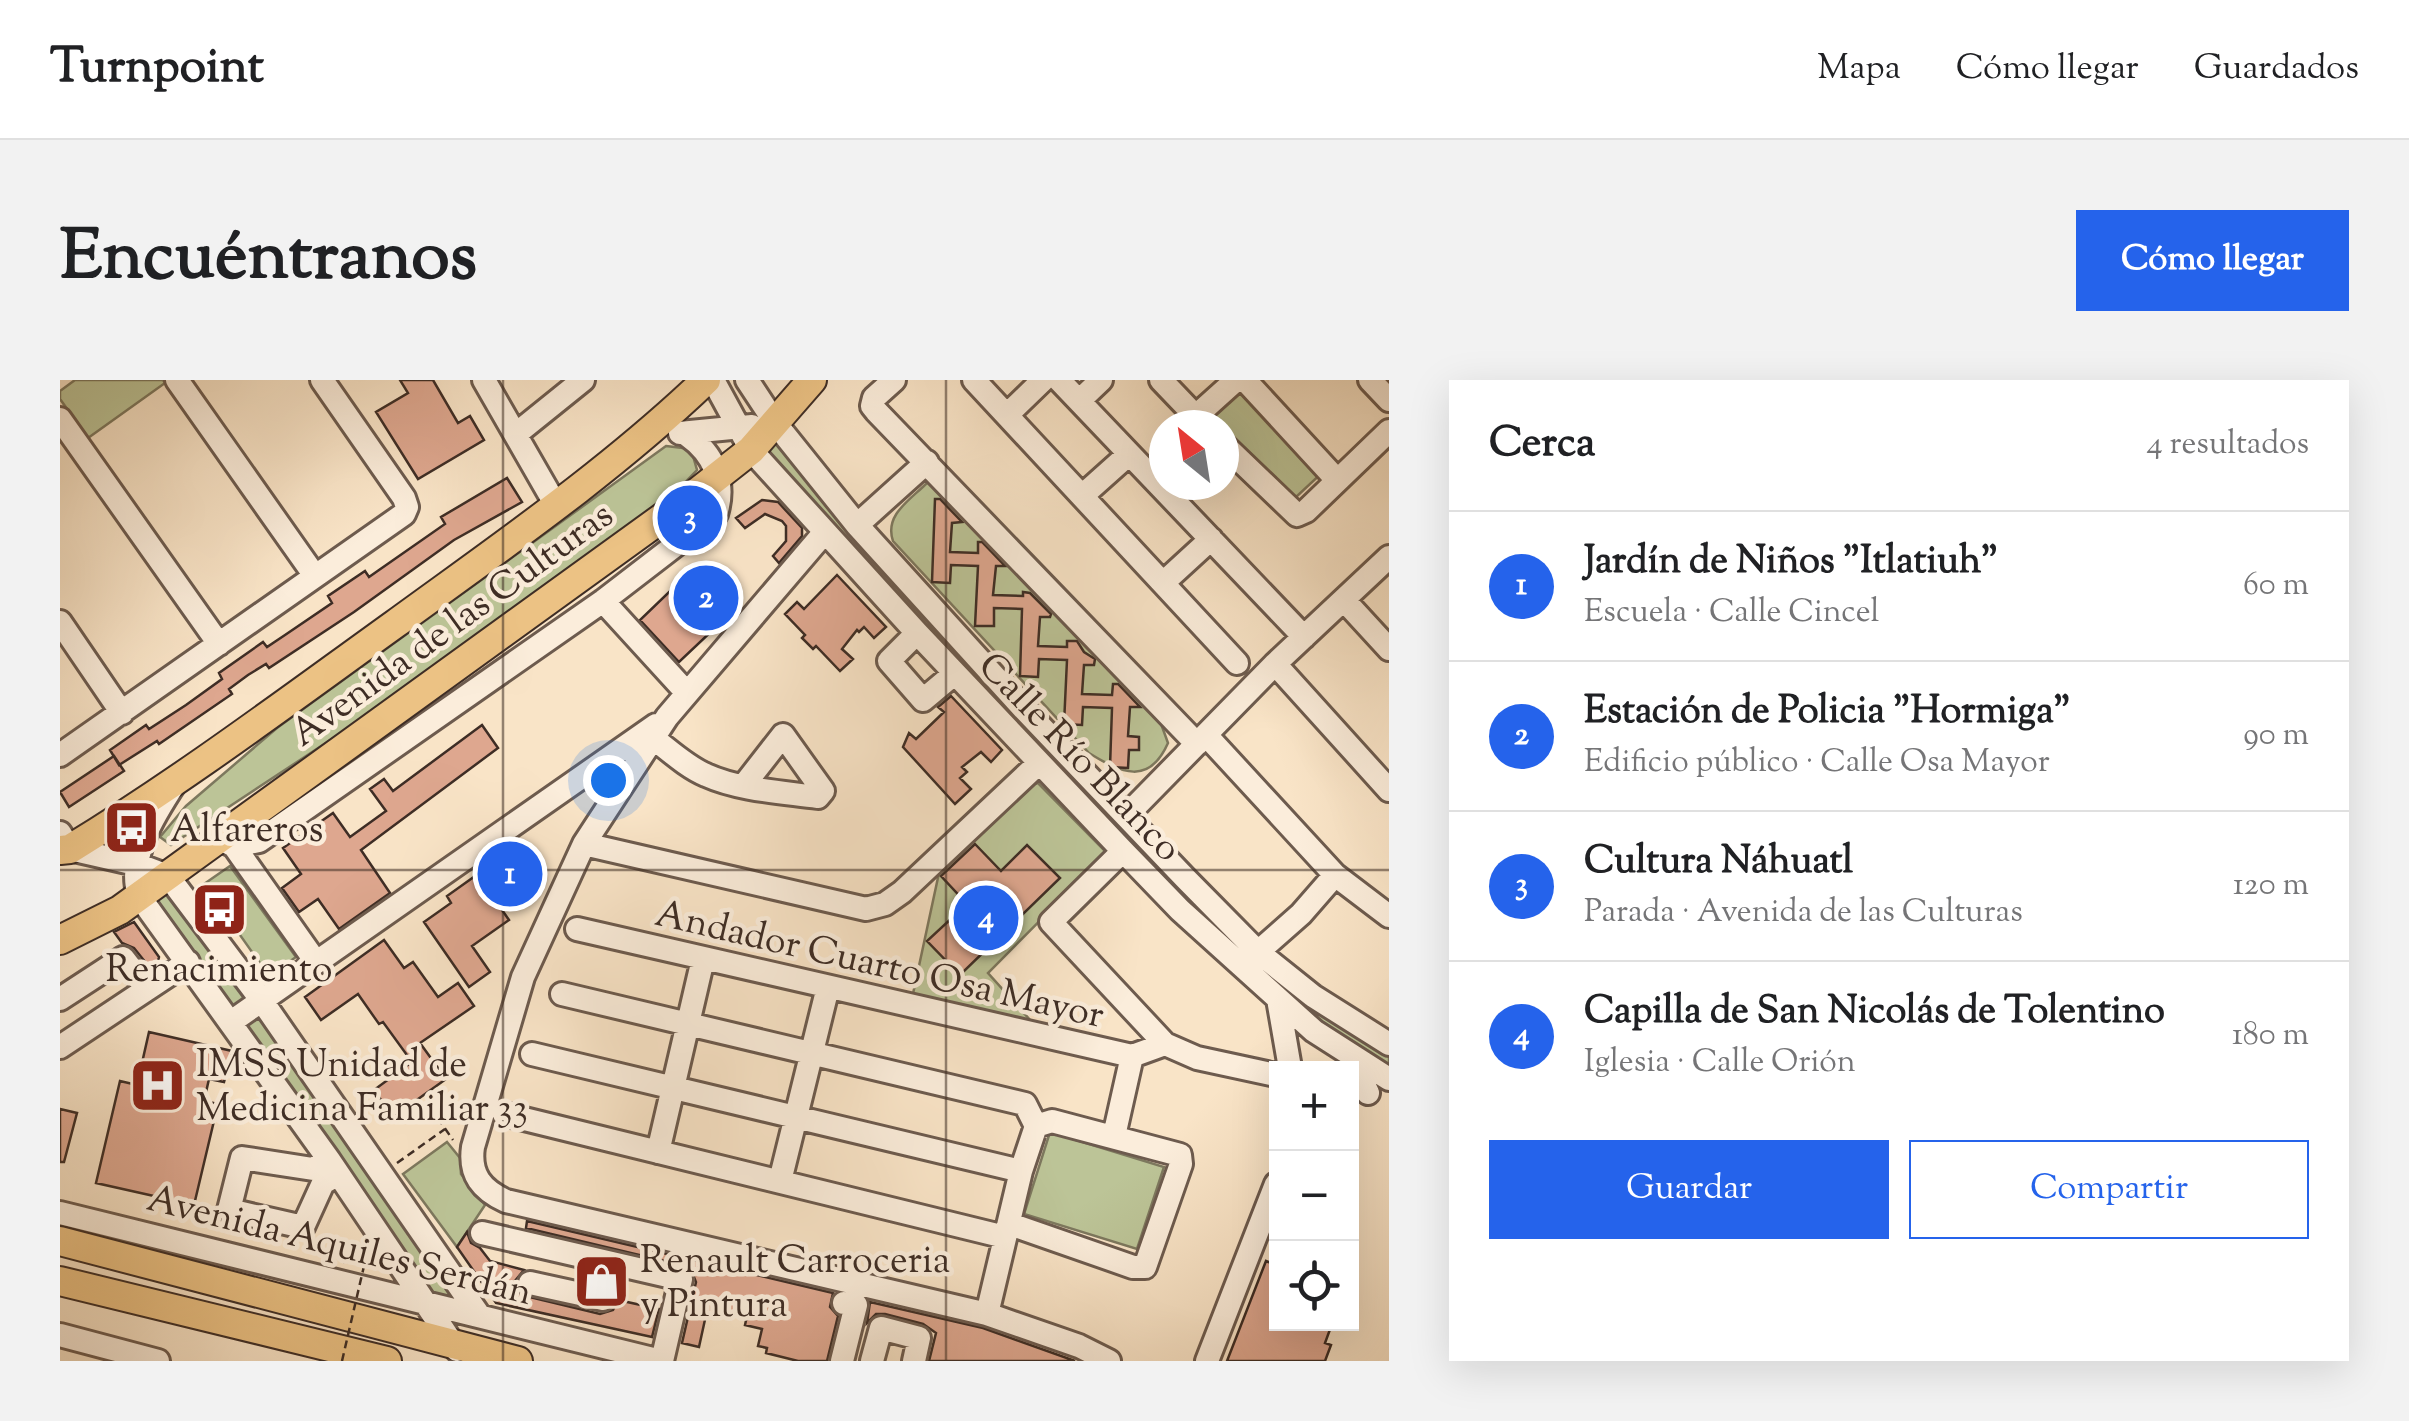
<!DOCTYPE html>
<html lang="es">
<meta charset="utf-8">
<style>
body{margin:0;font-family:"Sorts Mill Goudy",serif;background:#f2f2f2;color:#202124}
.controls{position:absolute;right:30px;bottom:30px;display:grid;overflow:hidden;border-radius:0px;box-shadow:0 10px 40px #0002}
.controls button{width:90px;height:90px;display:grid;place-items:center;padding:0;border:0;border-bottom:2px solid #e0e0e0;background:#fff;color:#202124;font:50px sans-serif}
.compass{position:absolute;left:1089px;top:30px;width:90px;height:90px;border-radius:50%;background:#fff;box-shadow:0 10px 40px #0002;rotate:330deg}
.you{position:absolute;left:548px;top:400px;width:35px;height:35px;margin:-25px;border:8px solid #fff;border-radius:50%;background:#1a73e8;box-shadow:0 0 0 15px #1a73e833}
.badge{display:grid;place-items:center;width:65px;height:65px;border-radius:50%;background:#2563eb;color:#fff;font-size:32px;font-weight:700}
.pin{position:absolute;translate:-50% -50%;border:5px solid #fff;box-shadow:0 2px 10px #0006}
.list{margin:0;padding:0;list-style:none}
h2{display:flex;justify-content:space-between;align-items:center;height:130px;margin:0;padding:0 40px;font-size:42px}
h2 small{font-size:32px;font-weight:400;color:#757577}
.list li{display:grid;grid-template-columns:65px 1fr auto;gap:30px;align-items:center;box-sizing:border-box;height:150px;padding:0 40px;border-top:2px solid #e0e0e0}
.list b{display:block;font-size:38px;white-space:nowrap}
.list p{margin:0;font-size:32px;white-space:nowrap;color:#757577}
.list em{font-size:32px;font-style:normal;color:#757577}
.actions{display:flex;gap:20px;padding:30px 40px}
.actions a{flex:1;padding:22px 0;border:2px solid #2563eb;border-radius:0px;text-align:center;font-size:35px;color:#2563eb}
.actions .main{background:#2563eb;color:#fff}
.icon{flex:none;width:55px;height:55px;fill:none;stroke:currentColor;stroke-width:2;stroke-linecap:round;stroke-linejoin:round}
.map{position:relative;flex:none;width:1329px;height:981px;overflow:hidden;border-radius:0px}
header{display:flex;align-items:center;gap:60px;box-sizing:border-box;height:140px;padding:0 50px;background:#fff;border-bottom:2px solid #e0e0e0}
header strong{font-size:48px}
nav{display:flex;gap:55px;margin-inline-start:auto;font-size:35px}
.intro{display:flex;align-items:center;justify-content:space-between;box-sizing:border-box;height:240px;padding:0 60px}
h1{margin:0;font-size:70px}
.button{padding:25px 45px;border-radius:0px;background:#2563eb;color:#fff;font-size:35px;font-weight:700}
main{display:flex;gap:60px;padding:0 60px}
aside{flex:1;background:#fff;border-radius:0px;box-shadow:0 10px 40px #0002}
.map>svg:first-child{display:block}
</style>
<header>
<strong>Turnpoint</strong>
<nav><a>Mapa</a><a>Cómo llegar</a><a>Guardados</a></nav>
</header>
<div class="intro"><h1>Encuéntranos</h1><a class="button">Cómo llegar</a></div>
<main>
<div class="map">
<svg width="1329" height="981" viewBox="0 0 1329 981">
<rect width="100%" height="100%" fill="#f9e4c7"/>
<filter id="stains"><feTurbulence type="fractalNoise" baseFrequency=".002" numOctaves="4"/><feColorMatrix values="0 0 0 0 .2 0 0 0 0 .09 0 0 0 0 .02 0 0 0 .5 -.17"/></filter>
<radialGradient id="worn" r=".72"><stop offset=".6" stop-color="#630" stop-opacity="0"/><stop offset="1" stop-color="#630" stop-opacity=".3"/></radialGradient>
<path fill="#bcc497" stroke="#7d785e" stroke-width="2.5" d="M 15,0 L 103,0 L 105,3 L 28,58 L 0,19 L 0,11 Z
M 1183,6 L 1264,91 L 1235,118 L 1219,110 L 1164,53 L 1164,45 L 1156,45 L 1150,38 Z
M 718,54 L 1125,505 L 1329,670 L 1329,693 L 1293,672 L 1113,515 L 701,72 Z
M 606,66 L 631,69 L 637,90 L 612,116 L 366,297 L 111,465 L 100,457 L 126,426 L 217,348 Z
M 872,102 L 1100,341 L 1108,363 C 1089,406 1061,393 1029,373 L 833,161 C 824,135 850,120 867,103 Z
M 978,403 L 1047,473 L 928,593 L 971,641 L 968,651 L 851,623 L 879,493 L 974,404 Z
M 170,486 L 236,577 L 209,596 L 144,504 Z
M 107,507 L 196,627 L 400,921 L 367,914 L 91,518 Z
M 990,752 L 1104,787 L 1077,869 L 964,834 Z
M 387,762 L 400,778 L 401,794 L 425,825 L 397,867 L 343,794 Z"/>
<path fill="#dea78f" stroke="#3e2d25" stroke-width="2.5" d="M 340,0 L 373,0 L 398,43 L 410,36 L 424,60 L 358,99 L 316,32 L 348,13 Z
M 447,98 L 462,122 L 394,160 L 294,232 L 209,288 L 206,284 L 188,295 L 169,309 L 172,314 L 99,364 L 97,361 L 59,385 L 50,370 L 86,345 L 89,349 L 126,325 L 162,299 L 159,293 L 203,262 L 207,267 L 225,255 L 272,223 L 268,216 L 305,191 L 309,197 L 319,190 L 385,144 L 381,137 Z
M 875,119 L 880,119 L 902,142 L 892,143 L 890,172 L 918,173 L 918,162 L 922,162 L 945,186 L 936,186 L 933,215 L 963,216 L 963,212 L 970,213 L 991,234 L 990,237 L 980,237 L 978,266 L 1007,267 L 1007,261 L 1017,261 L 1024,272 L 1035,279 L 1034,285 L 1024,285 L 1022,314 L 1052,315 L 1053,304 L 1058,304 L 1080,327 L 1070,327 L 1068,356 L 1079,357 L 1079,370 L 1069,370 L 1068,388 L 1050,387 L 1052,328 L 1023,327 L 1022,345 L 1004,344 L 1007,280 L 979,279 L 978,297 L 960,296 L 962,229 L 934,228 L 934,246 L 915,246 L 918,186 L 891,185 L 890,203 L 872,202 Z
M 702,120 L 718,122 L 742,148 L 742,156 L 719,183 L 713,176 L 726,161 L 726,146 L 722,141 L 705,134 L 685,148 L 676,138 Z
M 632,190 L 674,230 L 619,282 L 580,240 Z
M 777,195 L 826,247 L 814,258 L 804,247 L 799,252 L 797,250 L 782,269 L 793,279 L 780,291 L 756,266 L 753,269 L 742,258 L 745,255 L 725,234 L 737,222 L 744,229 Z
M 891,316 L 942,370 L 931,382 L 921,372 L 902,387 L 907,392 L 900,398 L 911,409 L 895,424 L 843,367 L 849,353 L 856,359 L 884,332 L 878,327 Z
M 422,345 L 438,368 L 301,470 L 330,513 L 279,549 L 258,519 L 239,532 L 222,508 L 241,494 L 223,468 L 273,433 L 290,457 L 326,431 L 310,409 L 324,399 L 333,411 Z
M 54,376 L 64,391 L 9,427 L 0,412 Z
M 915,464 L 941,491 L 967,465 L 1000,498 L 900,595 L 867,561 L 907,524 L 881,496 Z
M 453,469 L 467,489 L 431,514 L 449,540 L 412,566 L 430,592 L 409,607 L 364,542 L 391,523 L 387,516 Z
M 74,542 L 99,577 L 97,585 L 90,588 L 74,568 L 62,563 L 54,552 Z
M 324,560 L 344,588 L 353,582 L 378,617 L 398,603 L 414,626 L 360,663 L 386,699 L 333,737 L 314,710 L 352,682 L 323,642 L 319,644 L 298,614 L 261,640 L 245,617 Z
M 89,652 L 172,671 L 164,702 L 149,699 L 144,721 L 158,724 L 134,825 L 36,803 L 60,701 L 77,705 Z
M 0,729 L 17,733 L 4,782 L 0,782 Z
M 467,841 L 773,913 L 770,927 L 778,936 L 767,981 L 738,981 L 706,973 L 707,968 L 698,966 L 702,949 L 685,945 L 687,936 L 655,928 L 653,937 L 646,935 L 639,967 L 622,963 L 636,902 L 630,887 L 466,848 Z
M 407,852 L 411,863 L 420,868 L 430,881 L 464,890 L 455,901 L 461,915 L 540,934 L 553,930 L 558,920 L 599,929 L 592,957 L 436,923 L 397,867 Z
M 1206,881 L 1216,885 L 1216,944 L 1272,944 L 1265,963 L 1271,965 L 1265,981 L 1167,981 Z
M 810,922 L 923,948 L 1015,981 L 869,981 L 876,953 L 863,944 L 825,934 L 816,934 L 807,943 Z"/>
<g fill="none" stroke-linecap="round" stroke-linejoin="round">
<defs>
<path id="minor" d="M 117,0 L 255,196
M 424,0 L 497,127
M 653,0 L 691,70 L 857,253 L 1063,471 L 1120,530 L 1254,651 L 1329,699
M 687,0 L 716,44 L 797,145 L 964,329 L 1125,498 L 1198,572 L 1253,616 L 1329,664
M 834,0 L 814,18 L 812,26 L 816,31 L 1137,364
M 914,0 L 1177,283
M 999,0 L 1244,257
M 1101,0 L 1144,45
M 1185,0 L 1277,100
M 1310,0 L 1329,20
M 1019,21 L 1041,0
M 947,35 L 983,0
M 1136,36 L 1176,0
M 0,39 L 159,264
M 620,53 L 692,46
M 456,54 L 523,0
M 1164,65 L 1237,135 L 1246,131 L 1329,51
M 1022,116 L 1069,74
M 797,145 L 867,82
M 764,153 L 607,337 L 524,464 L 463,597 L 413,767 C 409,795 422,810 446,821 L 927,934 L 1019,966 L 1049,981
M 1103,203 L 1151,159
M 1284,220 L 1329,269
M 543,221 L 627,313
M 0,242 L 62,333
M 857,253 L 829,281 L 863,320 L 894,294
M 1215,284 L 1329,410
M 1146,355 L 1275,495 L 1329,536
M 593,358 C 610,371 627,387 646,395 C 679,410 722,412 758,417 L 763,411 L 723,355 L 684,405
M 0,375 L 344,134 L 347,127 L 344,118 L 262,0
M 115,403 C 94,435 67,477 79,516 L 269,780 L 397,970
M 1068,434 L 1215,284 L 1329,177
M 0,453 L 10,469 L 76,484 L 108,496 L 202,621 L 419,935
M 158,458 L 174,466 L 199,461 L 543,221 L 656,134 C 666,102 654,74 627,55
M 524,464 L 806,529 L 825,524 L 842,512 L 979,383
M 174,466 L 256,582
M 1063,471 L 991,542 L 1105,664 L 1137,678 L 1216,695
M 517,549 L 1072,676 L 1105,664
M 1198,572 L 1241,534 L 1275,495
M 502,614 L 965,724 L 976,746
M 0,619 L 63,578 L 87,609
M 1218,619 L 1230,688
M 171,642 L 596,345
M 0,667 L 128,582
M 472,674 L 961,791
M 1291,677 L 1308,713
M 444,734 L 945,857
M 1054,756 L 1072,676
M 598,772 L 643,579
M 269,780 L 253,789 L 182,778 L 169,830 L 243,847 L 263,803 L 278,794
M 720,801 L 768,607
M 0,833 L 601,981
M 422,853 L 621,899 L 602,981
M 470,903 L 543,919 L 551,883
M 927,934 L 961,791 L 976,746 L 992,741 L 1120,775 L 1121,784 L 1085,887 L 1073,887 L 950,844
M 0,955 L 98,981
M 782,981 L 796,925 L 784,923
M 812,981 L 821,948 L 859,958 L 854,981
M 1147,981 L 1216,804"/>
<path id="major" d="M 0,470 L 10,469 C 123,400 228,321 335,244 C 442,166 551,91 646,0
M 0,560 L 60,530 L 635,114 L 691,70 L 752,0
M 0,861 L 458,981
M 0,901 L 327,981"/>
</defs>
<use href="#minor" stroke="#6d5b4e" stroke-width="28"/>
<use href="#major" stroke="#3e2d25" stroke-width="32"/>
<path stroke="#3e2d25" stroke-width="2.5" stroke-dasharray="8 5" stroke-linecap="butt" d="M 370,727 L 393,760
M 337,783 L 385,749
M 283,883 L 284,881 L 304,886"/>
<use href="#minor" stroke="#fbeddb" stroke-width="22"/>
<use href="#major" stroke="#ecc284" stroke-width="28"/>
<path stroke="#3e2d25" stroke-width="2.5" stroke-dasharray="8 5" stroke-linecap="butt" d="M 282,981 L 304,886"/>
</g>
<path fill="none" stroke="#3e2d25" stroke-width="2.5" stroke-opacity="0.55" d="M 443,0 L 443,981M 886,0 L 886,981M 0,490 L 1329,490"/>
<defs>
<symbol id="bus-square" viewBox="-11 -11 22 22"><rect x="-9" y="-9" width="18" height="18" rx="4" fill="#8f2418" stroke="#fbeddb"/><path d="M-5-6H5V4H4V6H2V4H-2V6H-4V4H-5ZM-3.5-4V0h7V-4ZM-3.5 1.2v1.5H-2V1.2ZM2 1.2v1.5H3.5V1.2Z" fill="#fff"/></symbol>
<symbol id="hospital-square" viewBox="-11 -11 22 22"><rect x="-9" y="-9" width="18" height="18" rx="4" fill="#8f2418" stroke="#fbeddb"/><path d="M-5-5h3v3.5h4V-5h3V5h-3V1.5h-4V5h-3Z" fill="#fff"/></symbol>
<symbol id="shop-square" viewBox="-11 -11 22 22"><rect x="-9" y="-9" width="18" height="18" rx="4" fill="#8f2418" stroke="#fbeddb"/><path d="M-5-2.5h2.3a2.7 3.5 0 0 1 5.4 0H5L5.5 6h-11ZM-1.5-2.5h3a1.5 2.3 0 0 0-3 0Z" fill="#fff"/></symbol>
</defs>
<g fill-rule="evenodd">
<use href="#bus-square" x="40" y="416" width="63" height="63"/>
<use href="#bus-square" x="128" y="498" width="63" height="63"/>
<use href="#hospital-square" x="66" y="674" width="63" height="63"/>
<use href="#shop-square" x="510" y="870" width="63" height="63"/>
</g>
<g text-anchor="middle" stroke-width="9" stroke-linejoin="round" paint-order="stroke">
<g font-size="38" fill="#3e2d25" stroke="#fbeddb">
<text transform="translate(391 243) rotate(-36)" y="13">Avenida de las Culturas</text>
<text transform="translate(1021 376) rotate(46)" y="13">Calle Río Blanco</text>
<text transform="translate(820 583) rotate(13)" y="13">Andador Cuarto Osa Mayor</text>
<text transform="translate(280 864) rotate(14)" y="13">Avenida Aquiles Serdán</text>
</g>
<g font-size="38" fill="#3e2d25" stroke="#fbeddb" text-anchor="start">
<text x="110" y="461">Alfareros</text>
<text x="159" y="601" text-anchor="middle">Renacimiento</text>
<text x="136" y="696">IMSS Unidad de<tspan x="136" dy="44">Medicina Familiar 33</tspan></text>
<text x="580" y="892">Renault Carroceria<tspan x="580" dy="44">y Pintura</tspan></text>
</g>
</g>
<rect width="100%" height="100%" filter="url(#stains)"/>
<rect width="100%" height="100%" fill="url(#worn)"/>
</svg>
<div class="controls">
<button>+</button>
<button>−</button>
<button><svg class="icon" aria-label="locate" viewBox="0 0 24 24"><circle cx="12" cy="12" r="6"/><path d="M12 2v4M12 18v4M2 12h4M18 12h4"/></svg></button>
</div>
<svg class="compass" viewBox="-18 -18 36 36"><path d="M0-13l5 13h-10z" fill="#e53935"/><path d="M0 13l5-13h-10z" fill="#757577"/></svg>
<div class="you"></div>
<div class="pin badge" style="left:450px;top:494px">1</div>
<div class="pin badge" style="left:646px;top:218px">2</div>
<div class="pin badge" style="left:630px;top:138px">3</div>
<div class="pin badge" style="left:926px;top:538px">4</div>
</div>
<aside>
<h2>Cerca<small>4 resultados</small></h2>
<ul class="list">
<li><span class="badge">1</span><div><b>Jardín de Niños &quot;Itlatiuh&quot;</b><p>Escuela · Calle Cincel</p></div><em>60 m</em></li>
<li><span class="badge">2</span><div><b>Estación de Policia &quot;Hormiga&quot;</b><p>Edificio público · Calle Osa Mayor</p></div><em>90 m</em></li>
<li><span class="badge">3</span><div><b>Cultura Náhuatl</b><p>Parada · Avenida de las Culturas</p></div><em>120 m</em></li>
<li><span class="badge">4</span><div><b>Capilla de San Nicolás de Tolentino</b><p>Iglesia · Calle Orión</p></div><em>180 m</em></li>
</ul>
<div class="actions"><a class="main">Guardar</a><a>Compartir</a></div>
</aside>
</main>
